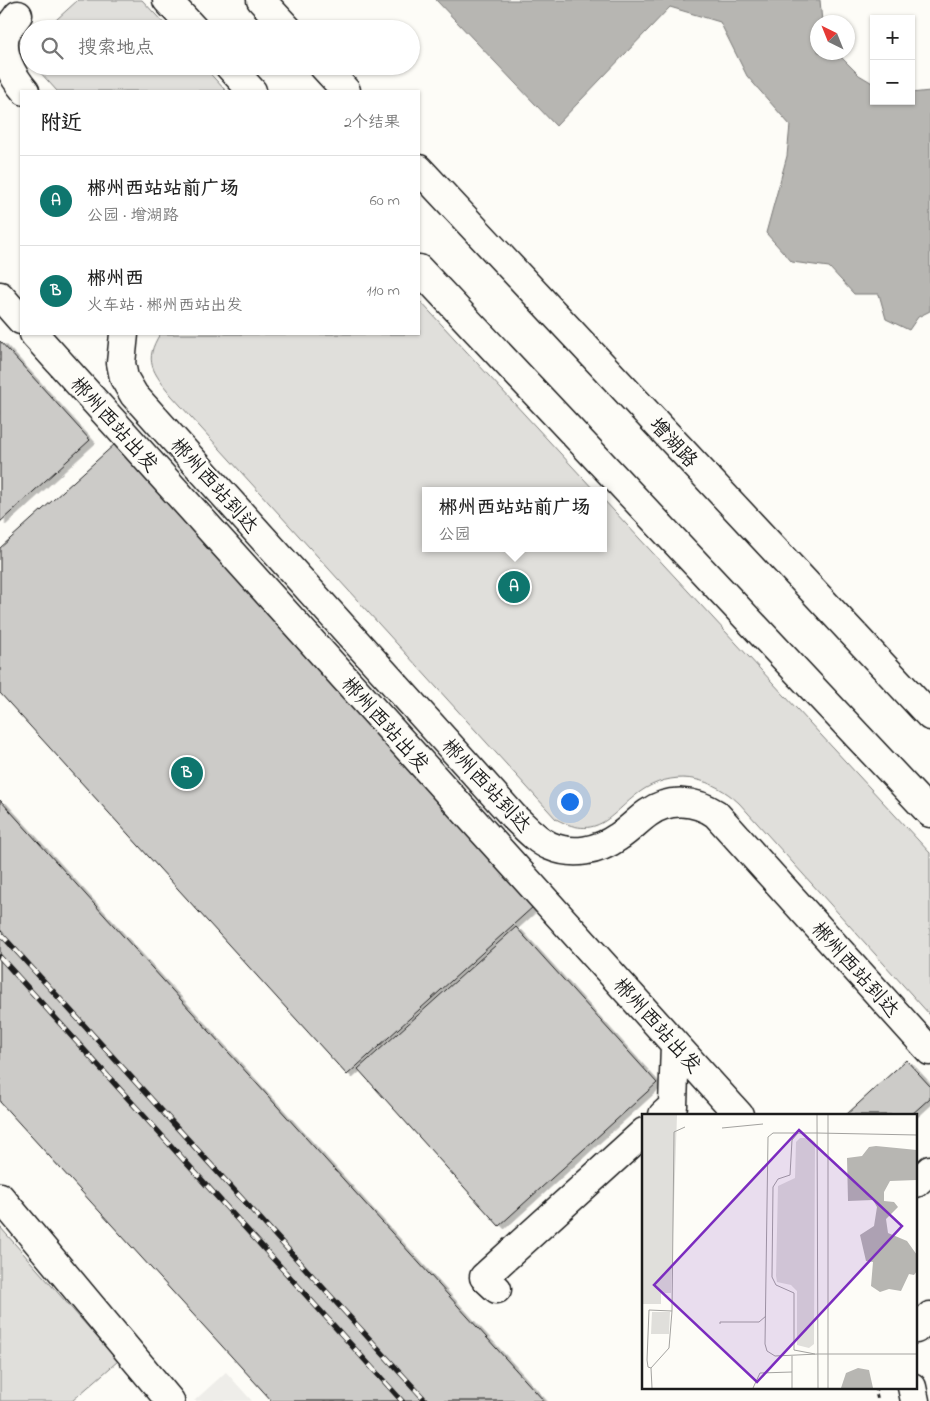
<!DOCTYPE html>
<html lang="zh">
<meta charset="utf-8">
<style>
body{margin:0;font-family:"Indie Flower","LXGW WenKai TC",sans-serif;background:#f6f6f6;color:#222}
.controls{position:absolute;right:15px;top:15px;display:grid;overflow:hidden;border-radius:0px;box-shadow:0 1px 4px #0004}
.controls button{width:45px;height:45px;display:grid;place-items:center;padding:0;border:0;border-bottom:1px solid #e0e0e0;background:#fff;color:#222;font:25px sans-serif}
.compass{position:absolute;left:810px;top:15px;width:45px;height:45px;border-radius:50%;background:#fff;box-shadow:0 1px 4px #0004;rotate:317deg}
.you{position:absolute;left:569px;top:801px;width:18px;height:18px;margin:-12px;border:4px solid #fff;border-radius:50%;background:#1a73e8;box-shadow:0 0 0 8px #1a73e833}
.badge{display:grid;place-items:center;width:32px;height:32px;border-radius:50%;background:#0f766e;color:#fff;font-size:16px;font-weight:700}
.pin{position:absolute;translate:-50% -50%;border:2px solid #fff;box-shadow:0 1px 5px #0006}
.popup{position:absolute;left:422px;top:487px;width:185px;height:65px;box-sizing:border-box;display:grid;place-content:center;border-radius:0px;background:#fff;filter:drop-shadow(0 1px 4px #0005);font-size:16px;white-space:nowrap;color:#767676}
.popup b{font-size:19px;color:#222}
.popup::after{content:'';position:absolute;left:50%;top:100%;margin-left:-10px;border:10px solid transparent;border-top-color:#fff}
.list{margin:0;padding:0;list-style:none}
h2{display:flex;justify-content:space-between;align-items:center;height:65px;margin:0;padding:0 20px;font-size:21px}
h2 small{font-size:16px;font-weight:400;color:#767676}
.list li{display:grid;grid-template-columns:32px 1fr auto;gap:15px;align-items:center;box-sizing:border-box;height:90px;padding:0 20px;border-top:1px solid #e0e0e0}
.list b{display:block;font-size:19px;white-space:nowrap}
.list p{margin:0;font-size:16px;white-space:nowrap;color:#767676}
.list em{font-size:16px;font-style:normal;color:#767676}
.icon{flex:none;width:28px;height:28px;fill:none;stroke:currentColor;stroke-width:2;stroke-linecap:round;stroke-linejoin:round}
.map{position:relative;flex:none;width:930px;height:1401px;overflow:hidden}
.search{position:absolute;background:#fff;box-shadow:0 1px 4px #0004;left:20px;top:20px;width:400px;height:55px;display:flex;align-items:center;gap:12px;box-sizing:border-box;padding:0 18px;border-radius:28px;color:#767676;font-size:19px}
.panel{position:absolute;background:#fff;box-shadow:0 1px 4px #0004;left:20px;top:90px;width:400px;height:245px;border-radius:0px}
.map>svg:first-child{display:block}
</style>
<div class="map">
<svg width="930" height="1401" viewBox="0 0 930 1401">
<defs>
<filter id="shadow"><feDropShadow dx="5.5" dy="3" stdDeviation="0" flood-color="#0004"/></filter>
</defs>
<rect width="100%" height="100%" fill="#fdfcf7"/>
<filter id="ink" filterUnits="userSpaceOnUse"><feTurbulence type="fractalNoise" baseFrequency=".02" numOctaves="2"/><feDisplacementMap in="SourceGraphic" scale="10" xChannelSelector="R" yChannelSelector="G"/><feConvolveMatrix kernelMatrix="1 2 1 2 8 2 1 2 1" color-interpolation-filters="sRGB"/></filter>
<g filter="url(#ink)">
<path fill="#eeede9" d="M 226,1372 L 252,1401 L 194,1401 Z"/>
<path fill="#e0dfdb" stroke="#7e7e7c" d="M 78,0 L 142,0 L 169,29 L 46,29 Z
M 37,66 L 203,66 L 226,91 L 57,91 L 39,71 Z
M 419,300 L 595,491 L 425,491 L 425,548 L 603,548 L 603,499 L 930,853 L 930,1015 L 739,803 C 713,779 679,769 646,788 C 613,808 602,844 556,819 L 171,395 C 153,372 143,361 160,334 L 419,334 Z
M 0,1227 L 118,1361 L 72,1401 L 0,1401 Z"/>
<path fill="#b7b6b2" stroke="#797876" d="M 436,0 L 820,0 L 822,22 L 818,22 L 818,52 L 837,53 L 859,75 L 874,84 L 874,101 L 911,101 L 911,93 L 930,91 L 930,311 L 918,317 L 909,330 L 886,319 L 879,294 L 854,294 L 829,267 L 792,262 L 766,233 L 787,156 L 790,125 L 747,76 L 720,22 L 670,7 L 556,126 Z"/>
<path fill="#cccbc8" stroke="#1c1c1c" filter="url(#shadow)" d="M 0,341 L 90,440 L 0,522 Z
M 116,443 L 534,906 L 347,1075 L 0,693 L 0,548 Z
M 0,800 L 544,1401 L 272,1401 L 0,1102 Z
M 516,927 L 657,1083 L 499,1226 L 358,1069 Z
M 906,1060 L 930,1086 L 930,1098 L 911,1115 L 846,1115 Z"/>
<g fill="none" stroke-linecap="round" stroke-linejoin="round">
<defs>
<path id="minor" d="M 18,15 C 14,21 8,28 5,35 C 0,54 13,77 25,91
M 0,296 L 21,320
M 34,334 L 739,1115
M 124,334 L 121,363 L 124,378 L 134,395 L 514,817 C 525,827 536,840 550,846 C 573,856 598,851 618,837 C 629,830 638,820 648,813 C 669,798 695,800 716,814 L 930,1051
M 663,1115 L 673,1106 L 675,1044
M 916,1183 L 930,1170
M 0,1197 L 170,1401
M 497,1289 L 484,1277 L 644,1132
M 916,1329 L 930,1316
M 912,1387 L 915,1401"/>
<path id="major" d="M 167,0 L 194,29
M 261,0 L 288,29
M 229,66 L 252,91
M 323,66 L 346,91
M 419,169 L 930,716
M 419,269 L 930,813"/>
</defs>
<use href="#minor" stroke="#1c1c1c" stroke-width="31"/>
<use href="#major" stroke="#1c1c1c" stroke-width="31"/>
<path stroke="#1c1c1c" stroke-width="3" stroke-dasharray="4 4" stroke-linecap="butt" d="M 875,1387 L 878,1401"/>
<use href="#minor" stroke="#fdfcf7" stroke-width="28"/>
<use href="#major" stroke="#fdfcf7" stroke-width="28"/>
<defs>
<path id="rail" d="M 0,933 L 426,1401
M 0,957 L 402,1401"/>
</defs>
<use href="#rail" stroke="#1c1c1c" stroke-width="5.5"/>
<use href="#rail" stroke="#fdfcf7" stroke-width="4" stroke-dasharray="11" stroke-linecap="butt"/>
</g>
</g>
<g text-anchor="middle" stroke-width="4.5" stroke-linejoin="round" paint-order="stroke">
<g font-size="20" fill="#1c1c1c" stroke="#fdfcf7">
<text transform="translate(115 424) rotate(48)" y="7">郴州西站出发</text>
<text transform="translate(674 442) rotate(47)" y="7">增湖路</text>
<text transform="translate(215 485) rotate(48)" y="7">郴州西站到达</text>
<text transform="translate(386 724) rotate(48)" y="7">郴州西站出发</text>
<text transform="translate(487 785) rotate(47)" y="7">郴州西站到达</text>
<text transform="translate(856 969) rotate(48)" y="7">郴州西站到达</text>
<text transform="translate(658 1025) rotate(48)" y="7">郴州西站出发</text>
</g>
</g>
<g transform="translate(642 1114)">
<rect width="275" height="275" fill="#fdfcf7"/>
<path d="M 0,1 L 35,1 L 29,179 L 19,179 L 19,190 L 0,190 ZM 158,24 L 168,24 L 173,28 L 172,230 L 167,234 L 155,231 L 155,177 L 149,171 L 135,168 L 134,162 L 136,72 L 153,64 L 154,28 ZM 10,198 L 28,198 L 27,220 L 9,220 Z" fill="#e0dfdb"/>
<path d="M 234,32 L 275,36 L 275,66 L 248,67 L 242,78 L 242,87 L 252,88 L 256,93 L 244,105 L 246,119 L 265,127 L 275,141 L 275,157 L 272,161 L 267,160 L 259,177 L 247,175 L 238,178 L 229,172 L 231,148 L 224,147 L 218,121 L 232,112 L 235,93 L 231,86 L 206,87 L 205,44 L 220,42 L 227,33 ZM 216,254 L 227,256 L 231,274 L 199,274 L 204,259 Z" fill="#b7b6b2"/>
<path fill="none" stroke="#a3a29f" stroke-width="1" d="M 175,1 L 176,274M 186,1 L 186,274M 80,14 L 121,10M 156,19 L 150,26 L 148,61 L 136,65 L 131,73 L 130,163 L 134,171 L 152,179 L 152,236 L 173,240M 175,19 L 131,19 L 126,23 L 123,230 L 125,237 L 133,242 L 176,240M 175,19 L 275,21M 30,197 L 32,18 L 43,13M 78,210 L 78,208 L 117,208 L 124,202M 176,240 L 275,240M 9,254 L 6,253 L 5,246 L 7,196 L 30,197 L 27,234 L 9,254 L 10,274M 111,274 L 118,259 L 150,258M 150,274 L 150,242"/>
<path fill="#7b2cbf" fill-opacity="0.15" stroke="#7b2cbf" stroke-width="2.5" d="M 157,16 L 260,112 L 115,268 L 12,171 Z"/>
<rect width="275" height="275" fill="none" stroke="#1c1c1c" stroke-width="2.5"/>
</g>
</svg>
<div class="controls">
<button>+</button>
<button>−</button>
</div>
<svg class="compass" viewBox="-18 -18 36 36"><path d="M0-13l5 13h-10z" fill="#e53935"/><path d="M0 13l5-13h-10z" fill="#767676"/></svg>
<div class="you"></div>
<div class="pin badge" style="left:514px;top:587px">A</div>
<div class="popup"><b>郴州西站站前广场</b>公园</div>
<div class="pin badge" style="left:187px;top:773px">B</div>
<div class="search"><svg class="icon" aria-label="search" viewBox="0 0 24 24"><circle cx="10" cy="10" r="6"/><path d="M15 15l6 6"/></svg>搜索地点</div>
<section class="panel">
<h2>附近<small>2个结果</small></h2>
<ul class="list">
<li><span class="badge">A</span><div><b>郴州西站站前广场</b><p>公园 · 增湖路</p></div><em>60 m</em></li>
<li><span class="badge">B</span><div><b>郴州西</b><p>火车站 · 郴州西站出发</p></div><em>110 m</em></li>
</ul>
</section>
</div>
